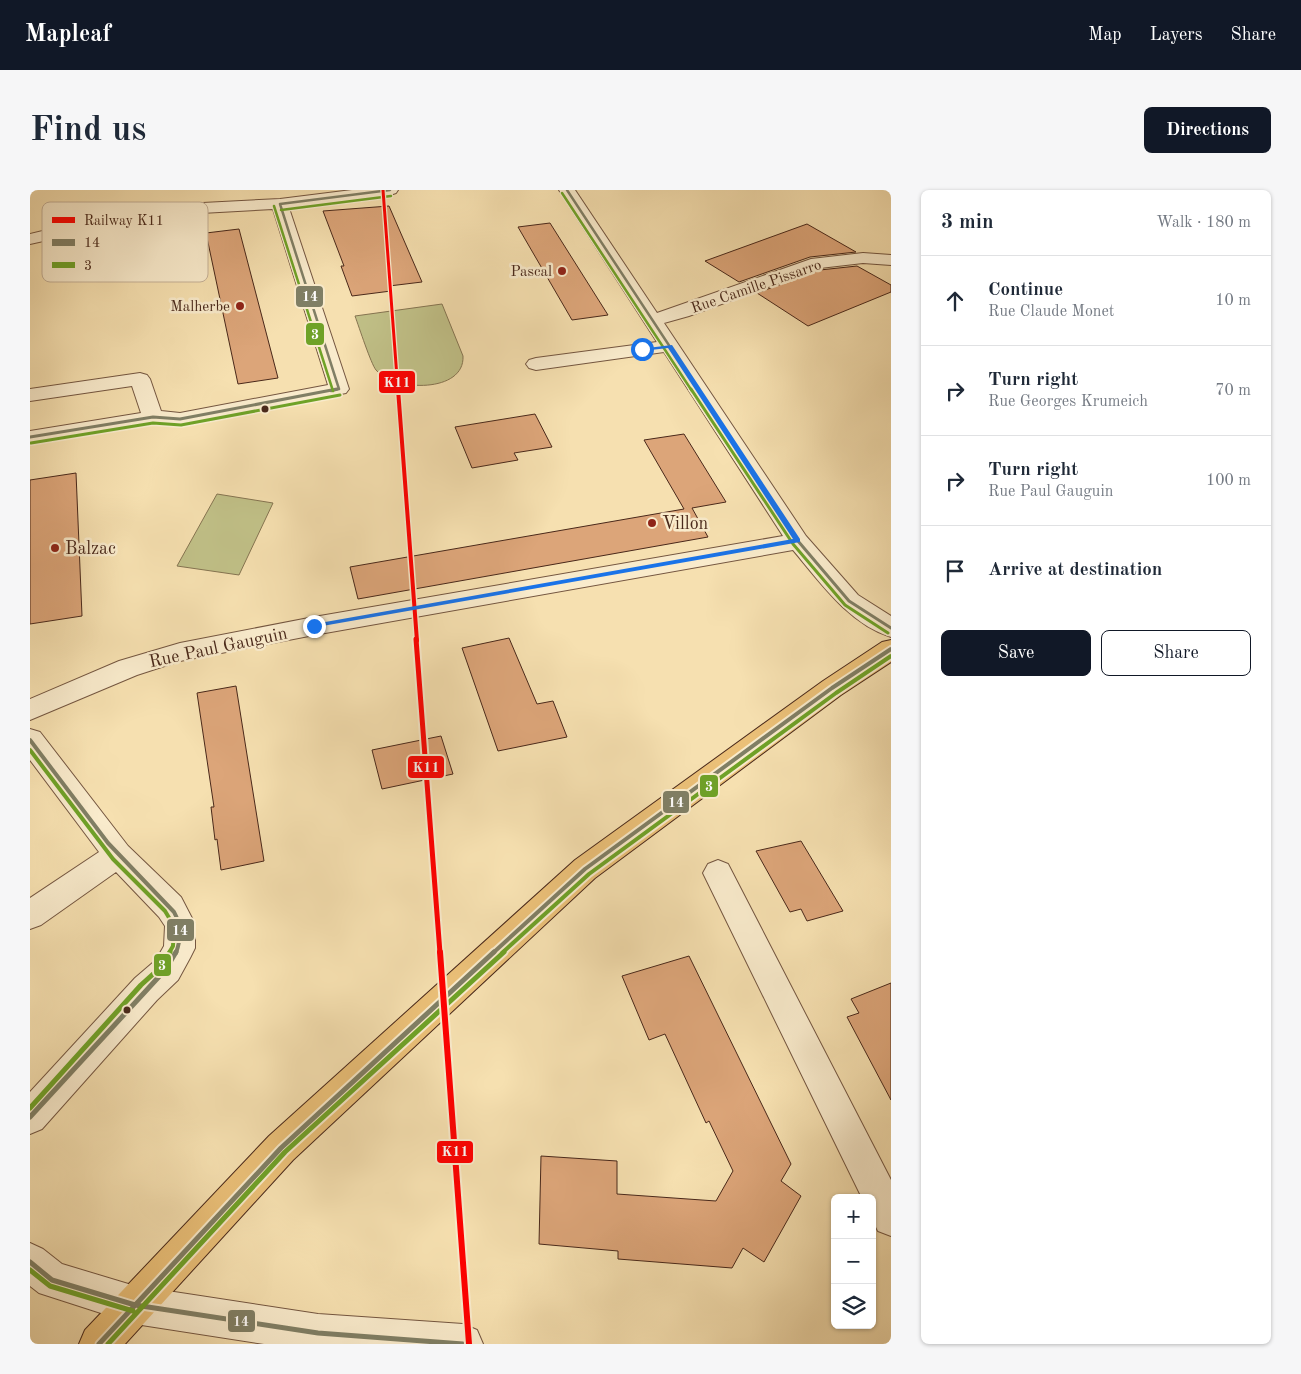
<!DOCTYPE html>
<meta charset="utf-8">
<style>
body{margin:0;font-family:"Old Standard TT",serif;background:#f6f6f7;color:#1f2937}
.controls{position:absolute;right:15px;bottom:15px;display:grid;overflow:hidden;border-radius:8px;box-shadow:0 1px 4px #0004}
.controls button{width:45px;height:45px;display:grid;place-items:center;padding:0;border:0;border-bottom:1px solid #e0e1e3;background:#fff;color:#1f2937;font:25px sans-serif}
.stop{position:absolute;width:15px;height:15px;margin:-11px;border:4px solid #1a73e8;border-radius:50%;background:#fff}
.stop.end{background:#1a73e8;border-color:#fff;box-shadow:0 1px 5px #0008}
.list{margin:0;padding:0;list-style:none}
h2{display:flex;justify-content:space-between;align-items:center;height:65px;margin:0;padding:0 20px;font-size:21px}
h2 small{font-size:16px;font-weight:400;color:#747a83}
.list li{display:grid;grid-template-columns:32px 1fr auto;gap:15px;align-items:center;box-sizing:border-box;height:90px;padding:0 20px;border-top:1px solid #e0e1e3}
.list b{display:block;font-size:19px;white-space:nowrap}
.list p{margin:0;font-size:16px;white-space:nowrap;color:#747a83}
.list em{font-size:16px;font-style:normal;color:#747a83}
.actions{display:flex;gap:10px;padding:15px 20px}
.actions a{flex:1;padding:11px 0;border:1px solid #111827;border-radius:8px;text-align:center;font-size:18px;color:#111827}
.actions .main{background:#111827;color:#fff}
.icon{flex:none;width:28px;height:28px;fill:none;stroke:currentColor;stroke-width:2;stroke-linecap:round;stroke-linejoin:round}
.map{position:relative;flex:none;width:861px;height:1154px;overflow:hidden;border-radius:8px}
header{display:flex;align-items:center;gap:30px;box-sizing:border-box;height:70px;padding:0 25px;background:#111827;color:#fff}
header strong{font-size:24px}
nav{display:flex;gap:28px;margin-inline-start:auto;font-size:18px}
.intro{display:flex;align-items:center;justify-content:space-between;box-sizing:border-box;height:120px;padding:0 30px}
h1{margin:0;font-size:35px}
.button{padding:12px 22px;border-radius:8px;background:#111827;color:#fff;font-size:18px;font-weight:700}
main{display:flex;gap:30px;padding:0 30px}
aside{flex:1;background:#fff;border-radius:8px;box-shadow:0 1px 4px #0004}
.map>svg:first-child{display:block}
</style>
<header>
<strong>Mapleaf</strong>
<nav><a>Map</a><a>Layers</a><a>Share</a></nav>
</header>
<div class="intro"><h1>Find us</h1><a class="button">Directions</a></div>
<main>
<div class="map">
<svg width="861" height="1154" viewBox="0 0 861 1154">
<rect width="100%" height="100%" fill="#f6e0b0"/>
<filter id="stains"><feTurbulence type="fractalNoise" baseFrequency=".004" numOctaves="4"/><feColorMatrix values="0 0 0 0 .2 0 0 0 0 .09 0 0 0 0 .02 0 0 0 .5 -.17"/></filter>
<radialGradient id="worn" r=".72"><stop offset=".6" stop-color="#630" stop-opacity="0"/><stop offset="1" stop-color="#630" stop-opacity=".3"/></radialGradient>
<path fill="#c1c188" stroke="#857451" d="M 412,114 L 433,166 C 435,203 365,202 346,180 C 341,174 329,137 325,126 Z
M 187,304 L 243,313 L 209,385 L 147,376 Z"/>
<path fill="#dca579" stroke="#49281a" d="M 359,16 L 392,92 L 359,96 L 361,101 L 322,106 L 311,76 L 314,76 L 293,21 Z
M 520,33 L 578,125 L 542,130 L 488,37 Z
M 777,34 L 826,62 L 780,67 L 709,92 L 675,71 Z
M 209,39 L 248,188 L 208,194 L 176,43 Z
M 827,76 L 861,95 L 861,102 L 778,136 L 727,103 L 790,80 Z
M 505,224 L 522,257 L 484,263 L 488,270 L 442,278 L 425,237 Z
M 654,244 L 696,312 L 662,318 L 678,347 L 328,409 L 320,377 L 654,319 L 614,250 Z
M 46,283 L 52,426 L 0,434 L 0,290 Z
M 479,448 L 507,514 L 523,511 L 537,547 L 468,561 L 432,458 Z
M 206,496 L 234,671 L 191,680 L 187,649 L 185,650 L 181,617 L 184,617 L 167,503 Z
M 411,546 L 423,584 L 352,599 L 342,560 Z
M 771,651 L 813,721 L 777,731 L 771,719 L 760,722 L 726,661 Z
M 659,766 L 761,974 L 751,991 L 771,1006 L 734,1072 L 713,1058 L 702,1078 L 588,1069 L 588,1061 L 509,1054 L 511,966 L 587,971 L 587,1004 L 686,1011 L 703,981 L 679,931 L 676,933 L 635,844 L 619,850 L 592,786 Z
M 861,793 L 861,910 L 817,827 L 829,823 L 821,809 Z"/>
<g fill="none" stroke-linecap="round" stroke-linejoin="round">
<defs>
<path id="minor" d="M 322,0 L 368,0 L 366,3 L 360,5 L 259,18 L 319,199 L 316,203 L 150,235 L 123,233 L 0,253 L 0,241 L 111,223 L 102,196 L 0,211 L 0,199 L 110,183 L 117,185 L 120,189 L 131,221 L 150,223 L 298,195 L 243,19 L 153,24 L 104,33 L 97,41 L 76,48 L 60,46 L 54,42 L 0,54 L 0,44 L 50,32 L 63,23 L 80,19 L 99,24 L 153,14 L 250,9 ZM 80,29 L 86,30 L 87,33 L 76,38 L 66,35 Z
M 529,0 L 545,0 L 627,123 L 781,69 L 833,63 L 861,65 L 861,75 L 833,73 L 790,78 L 659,126 L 634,133 L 776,346 L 828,405 L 861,426 L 861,447 C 819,434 790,392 763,360 L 284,445 L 150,471 L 107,485 L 0,530 L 0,509 L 89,471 L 150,453 L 284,427 L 753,346 L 634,162 L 506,180 L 499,178 L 496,174 L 499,170 L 506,168 L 627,152 Z
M 0,539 L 10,542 L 98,656 L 151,707 L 165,734 L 165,758 L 160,768 L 148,790 L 127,810 L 12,939 L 0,944 L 0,902 L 105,788 L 126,770 L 134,756 L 135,736 L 129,727 L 86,682 L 11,735 L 0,739 L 0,708 L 69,662 L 0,570 Z
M 688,670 L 698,674 L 861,990 L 861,1046 L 848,1041 L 842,1029 L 842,1008 L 832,1008 L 673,683 L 678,674 Z
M 0,1053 L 13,1059 L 32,1074 L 105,1096 L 288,1124 L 433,1134 L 447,1140 L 453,1154 L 234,1154 L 105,1134 L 9,1103 L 0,1096 Z"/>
<path id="major" d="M 861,450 L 861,472 L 811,505 L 565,688 L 263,970 L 95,1154 L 49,1154 L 55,1140 L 239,946 L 545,670 L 793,491 L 852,452 Z"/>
</defs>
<use href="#minor" stroke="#745640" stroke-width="2"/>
<use href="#major" stroke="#49281a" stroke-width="2"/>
<use href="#minor" fill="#f9ebcc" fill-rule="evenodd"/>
<use href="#major" fill="#ebc078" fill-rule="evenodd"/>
<defs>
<path id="bus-1-far3" d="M 537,0 L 669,201
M 250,14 L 309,199
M 250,14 L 360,0
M 301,201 L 309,199"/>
<path id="bus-1-far2" d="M 668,199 L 768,351 L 819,411 L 861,438
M 0,247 L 123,227 L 150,229 L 307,199"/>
<path id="bus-1-far1" d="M 0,550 L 78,653 L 144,722 C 152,736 151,749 146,763
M 463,763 L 555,679 L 802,498 L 861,459"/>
<path id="bus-1" d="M 0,927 L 136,779 L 146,762
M 0,1072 L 22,1090 L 105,1115 L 288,1143 L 433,1154
M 69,1154 L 251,958 L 464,762"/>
<path id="bus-2-far3" d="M 532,3 L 662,201
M 244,16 L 303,201
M 251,20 L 361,6"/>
<path id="bus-2-far2" d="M 661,199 L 763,354 L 815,415 L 858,443
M 1,253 L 123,233 L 151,235 L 310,205"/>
<path id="bus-2-far1" d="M 0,560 L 83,669 L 135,721 L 144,736 L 143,756 L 139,763
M 472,763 L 559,684 L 806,503 L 861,466"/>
<path id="bus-2" d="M 0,918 L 111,795 L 132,776 L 140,762
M 0,1080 L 20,1096 L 103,1121
M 78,1154 L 255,962 L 474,762"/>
</defs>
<use href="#bus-1-far3" stroke="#f9ebcc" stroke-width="5"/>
<use href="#bus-1-far2" stroke="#f9ebcc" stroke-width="6"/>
<use href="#bus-1-far1" stroke="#f9ebcc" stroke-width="8"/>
<use href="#bus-1" stroke="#f9ebcc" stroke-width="9"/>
<use href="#bus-2-far3" stroke="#f9ebcc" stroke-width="5"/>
<use href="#bus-2-far2" stroke="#f9ebcc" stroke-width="6"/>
<use href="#bus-2-far1" stroke="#f9ebcc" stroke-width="8"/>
<use href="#bus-2" stroke="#f9ebcc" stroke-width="9"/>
<use href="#bus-1-far3" stroke="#807f65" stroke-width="2.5"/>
<use href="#bus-1-far2" stroke="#807f65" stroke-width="3"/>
<use href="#bus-1-far1" stroke="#807f65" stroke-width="4"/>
<use href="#bus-1" stroke="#807f65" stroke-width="5"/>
<use href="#bus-2-far3" stroke="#6fa227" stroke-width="2.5"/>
<use href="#bus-2-far2" stroke="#6fa227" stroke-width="3"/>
<use href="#bus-2-far1" stroke="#6fa227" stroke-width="4"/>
<use href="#bus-2" stroke="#6fa227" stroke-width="5"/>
<defs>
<path id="rail-1-far3" d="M 353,0 L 368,201"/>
<path id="rail-1-far2" d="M 368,199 L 387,451"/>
<path id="rail-1-far1" d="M 386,449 L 410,763"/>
<path id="rail-1" d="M 410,762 L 439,1154"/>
</defs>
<use href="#rail-1-far3" stroke="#f9ebcc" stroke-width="5.5"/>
<use href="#rail-1-far2" stroke="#f9ebcc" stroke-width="7"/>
<use href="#rail-1-far1" stroke="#f9ebcc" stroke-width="9"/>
<use href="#rail-1" stroke="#f9ebcc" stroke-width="10"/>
<use href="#rail-1-far3" stroke="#f00" stroke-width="3"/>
<use href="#rail-1-far2" stroke="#f00" stroke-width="4"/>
<use href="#rail-1-far1" stroke="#f00" stroke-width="5"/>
<use href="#rail-1" stroke="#f00" stroke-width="6"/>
</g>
<path fill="#1a73e8" d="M 642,155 L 770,349 L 770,352 L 281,438 L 281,435 L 284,434 L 763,349 L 638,158 L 612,161 L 609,159 Z"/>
<g fill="#8f2418" stroke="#f9ebcc" stroke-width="2">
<circle cx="532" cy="81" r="5"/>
<circle cx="210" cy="116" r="5"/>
<circle cx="622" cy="333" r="5"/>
<circle cx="25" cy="358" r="5"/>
</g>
<g fill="#49281a" stroke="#f9ebcc" stroke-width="2">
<circle cx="235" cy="219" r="4.5"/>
<circle cx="97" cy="820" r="4.5"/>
</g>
<g text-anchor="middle" stroke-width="5" stroke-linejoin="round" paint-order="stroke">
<g font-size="15" fill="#49281a" stroke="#f9ebcc" text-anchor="end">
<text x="522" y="86">Pascal</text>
<text x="200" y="121">Malherbe</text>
</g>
<g font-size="15" fill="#49281a" stroke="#f9ebcc">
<text transform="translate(726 96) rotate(-19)" y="5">Rue Camille Pissarro</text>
</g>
<g font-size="18" fill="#49281a" stroke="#f9ebcc" text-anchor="start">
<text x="632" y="339">Villon</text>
<text x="35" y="364">Balzac</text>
</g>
<g font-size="18" fill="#49281a" stroke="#f9ebcc">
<text transform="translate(188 457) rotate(-12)" y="6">Rue Paul Gauguin</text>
</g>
</g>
<rect x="12" y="12" width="166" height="80" rx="8" fill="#f9ebcc" stroke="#c4b097" stroke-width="1"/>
<rect x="22" y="27" width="23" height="6" fill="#f00"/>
<rect x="22" y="49" width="23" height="7" fill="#807f65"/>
<rect x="22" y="72" width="23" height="6" fill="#6fa227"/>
<g font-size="14" fill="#49281a">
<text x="54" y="35">Railway K11</text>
<text x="54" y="57">14</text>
<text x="54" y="80">3</text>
</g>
<g stroke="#f9ebcc" stroke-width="2">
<rect x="265" y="95" width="29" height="23" rx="5" fill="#807f65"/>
<rect x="275" y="132" width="20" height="24" rx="5" fill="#6fa227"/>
<rect x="348" y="180" width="38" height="24" rx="5" fill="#f00"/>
<rect x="377" y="565" width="38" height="24" rx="5" fill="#f00"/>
<rect x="669" y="584" width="20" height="24" rx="5" fill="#6fa227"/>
<rect x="632" y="600" width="28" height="24" rx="5" fill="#807f65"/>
<rect x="136" y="728" width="29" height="24" rx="5" fill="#807f65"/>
<rect x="123" y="763" width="19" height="24" rx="5" fill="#6fa227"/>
<rect x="406" y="950" width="38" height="24" rx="5" fill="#f00"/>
<rect x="197" y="1119" width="29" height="24" rx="5" fill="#807f65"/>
</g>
<g font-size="14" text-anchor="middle" font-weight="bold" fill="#fff">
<text x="280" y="111">14</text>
<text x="285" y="149">3</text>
<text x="367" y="197">K11</text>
<text x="396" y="582">K11</text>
<text x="679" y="601">3</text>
<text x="646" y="617">14</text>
<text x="150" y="745">14</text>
<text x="132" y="780">3</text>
<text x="425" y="966">K11</text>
<text x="211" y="1136">14</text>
</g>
<rect width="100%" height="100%" filter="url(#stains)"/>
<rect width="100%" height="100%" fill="url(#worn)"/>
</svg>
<div class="controls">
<button>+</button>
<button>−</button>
<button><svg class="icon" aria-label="layers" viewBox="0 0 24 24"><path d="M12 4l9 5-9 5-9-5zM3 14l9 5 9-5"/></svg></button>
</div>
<div class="stop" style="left:612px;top:159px"></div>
<div class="stop end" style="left:284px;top:436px"></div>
</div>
<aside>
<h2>3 min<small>Walk · 180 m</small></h2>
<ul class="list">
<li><svg class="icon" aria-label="ahead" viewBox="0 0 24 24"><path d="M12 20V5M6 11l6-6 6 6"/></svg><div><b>Continue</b><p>Rue Claude Monet</p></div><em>10 m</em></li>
<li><svg class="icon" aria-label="right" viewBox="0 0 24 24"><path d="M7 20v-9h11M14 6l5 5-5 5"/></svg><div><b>Turn right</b><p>Rue Georges Krumeich</p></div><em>70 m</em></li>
<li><svg class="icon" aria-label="right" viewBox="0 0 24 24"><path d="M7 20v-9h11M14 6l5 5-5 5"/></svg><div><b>Turn right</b><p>Rue Paul Gauguin</p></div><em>100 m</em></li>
<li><svg class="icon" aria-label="arrive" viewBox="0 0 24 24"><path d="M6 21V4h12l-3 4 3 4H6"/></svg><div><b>Arrive at destination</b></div></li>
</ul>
<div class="actions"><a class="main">Save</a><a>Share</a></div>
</aside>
</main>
